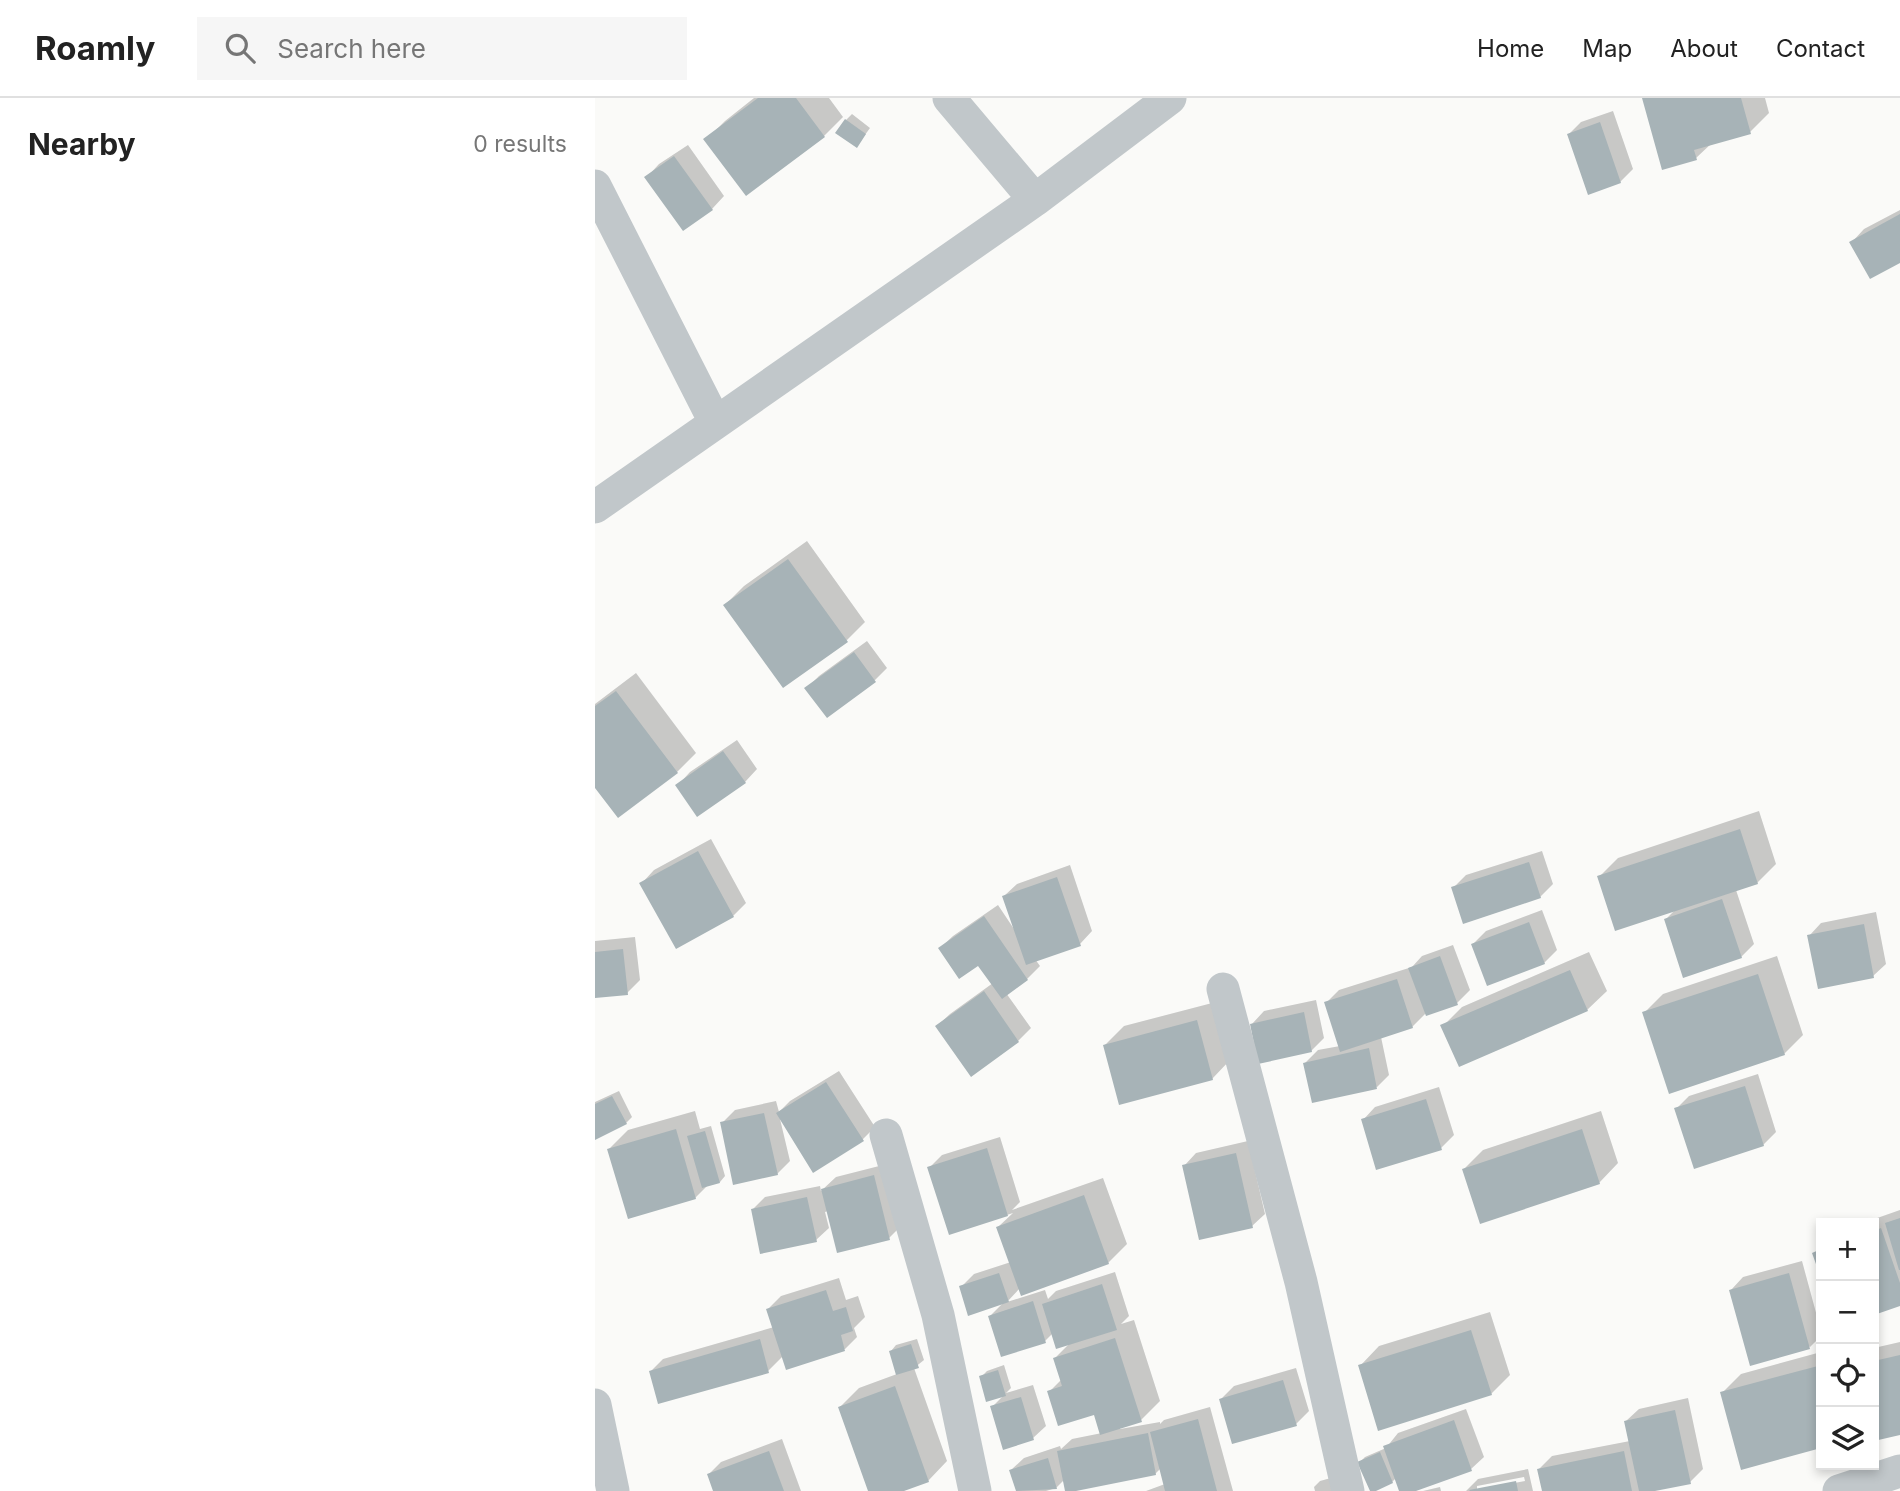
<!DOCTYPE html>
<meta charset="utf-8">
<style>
body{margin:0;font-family:Inter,sans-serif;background:#f6f6f6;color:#222}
.controls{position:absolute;right:21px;bottom:21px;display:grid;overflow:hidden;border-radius:0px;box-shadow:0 4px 10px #0003}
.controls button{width:63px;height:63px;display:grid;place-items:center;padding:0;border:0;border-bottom:2px solid #e0e0e0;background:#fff;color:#222;font:35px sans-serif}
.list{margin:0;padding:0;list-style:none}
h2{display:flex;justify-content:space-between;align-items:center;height:91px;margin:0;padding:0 28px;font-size:30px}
h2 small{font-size:23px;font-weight:400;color:#767676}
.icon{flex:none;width:38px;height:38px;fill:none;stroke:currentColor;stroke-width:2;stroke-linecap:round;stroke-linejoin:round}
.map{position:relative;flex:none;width:1305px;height:1393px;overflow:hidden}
header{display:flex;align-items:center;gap:42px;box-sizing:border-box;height:98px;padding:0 35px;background:#fff;border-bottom:2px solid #e0e0e0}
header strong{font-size:33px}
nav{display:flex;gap:38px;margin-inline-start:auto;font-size:24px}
.search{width:490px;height:63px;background:#f6f6f6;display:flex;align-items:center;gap:18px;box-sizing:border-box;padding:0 24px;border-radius:0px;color:#767676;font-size:26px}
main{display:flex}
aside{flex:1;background:#fff}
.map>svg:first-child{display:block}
</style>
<header>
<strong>Roamly</strong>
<div class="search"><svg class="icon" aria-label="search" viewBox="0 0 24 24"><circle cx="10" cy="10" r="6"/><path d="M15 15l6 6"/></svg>Search here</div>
<nav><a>Home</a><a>Map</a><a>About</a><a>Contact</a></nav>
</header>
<main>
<aside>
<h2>Nearby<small>0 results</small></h2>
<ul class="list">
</ul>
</aside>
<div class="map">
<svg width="1305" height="1393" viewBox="0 0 1305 1393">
<rect width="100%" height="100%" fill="#fafaf8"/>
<path fill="#0003" fill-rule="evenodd" d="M 159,0 L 234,0 L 248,19 L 229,38 L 152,96 L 111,42 L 130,23 Z
M 1049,0 L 1170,0 L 1174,15 L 1155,34 L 1117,45 L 1101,60 Z
M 1018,13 L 1038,71 L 1025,84 L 974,36 L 986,24 Z
M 257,16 L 275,30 L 267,41 L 251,22 Z
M 93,47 L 129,98 L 117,111 L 52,79 L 64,66 Z
M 1305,112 L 1305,163 L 1276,179 L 1257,144 L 1269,131 Z
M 212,443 L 270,524 L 251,543 L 130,507 L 149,488 Z
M 272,543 L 292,570 L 280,582 L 212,590 L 224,578 Z
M 41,575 L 101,655 L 82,674 L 24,718 L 0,687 L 0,606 Z
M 142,642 L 162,671 L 150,684 L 83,687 L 95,674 Z
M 1164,713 L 1181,766 L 1162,785 L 1141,792 L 1159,846 L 1146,859 L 1071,821 L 1081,811 L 1004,779 L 1023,760 Z
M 116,741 L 151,805 L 138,818 L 81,849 L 47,785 L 59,772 Z
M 947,753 L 958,786 L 945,799 L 858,790 L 871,777 Z
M 475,767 L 497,833 L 485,846 L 440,861 L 445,868 L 432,881 L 411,895 L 436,930 L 423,943 L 376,976 L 342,928 L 355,916 L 398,885 L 384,865 L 345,850 L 358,838 L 403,807 L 419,831 L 409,798 L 422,786 Z
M 947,812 L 962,852 L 949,865 L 878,846 L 891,833 Z
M 1281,814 L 1291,866 L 1278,878 L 1214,838 L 1226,825 Z
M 40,839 L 45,882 L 32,895 L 0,898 L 0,843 Z
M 858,847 L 875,892 L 862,905 L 832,914 L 817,929 L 786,939 L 794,977 L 782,989 L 710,965 L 723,952 L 745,948 L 731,905 L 744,892 L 817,869 L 827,858 Z
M 994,854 L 1012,893 L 992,912 L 865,967 L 848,928 L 867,909 Z
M 1182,858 L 1208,937 L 1189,956 L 1049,915 L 1068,896 Z
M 721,902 L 729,940 L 716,953 L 657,926 L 669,913 Z
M 621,904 L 636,961 L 617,981 L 510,947 L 529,928 Z
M 244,973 L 280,1029 L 267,1042 L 185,1021 L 195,1063 L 182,1076 L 127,1025 L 140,1012 L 181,1003 L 184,1014 L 195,1003 Z
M 1163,976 L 1181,1034 L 1168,1047 L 1081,1011 L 1094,998 Z
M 844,989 L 859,1037 L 846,1050 L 768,1022 L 780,1009 Z
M 24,993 L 37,1019 L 31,1025 L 0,1040 L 0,1004 Z
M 100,1013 L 105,1031 L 116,1028 L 130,1078 L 125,1084 L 113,1087 L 100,1100 L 14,1051 L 33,1032 Z
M 1006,1013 L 1023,1065 L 1004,1085 L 869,1071 L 888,1052 Z
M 405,1039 L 425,1104 L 417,1112 L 508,1080 L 532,1146 L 513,1165 L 425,1190 L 412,1204 L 450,1192 L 453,1201 L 461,1193 L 520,1174 L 534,1218 L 526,1226 L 539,1222 L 565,1303 L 546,1322 L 525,1329 L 525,1331 L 565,1324 L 565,1326 L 569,1322 L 615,1309 L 638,1393 L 551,1393 L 570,1386 L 566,1370 L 560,1376 L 472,1393 L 469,1382 L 461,1390 L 451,1393 L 422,1393 L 416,1372 L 429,1360 L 465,1348 L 466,1351 L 477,1341 L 507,1335 L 500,1315 L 454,1294 L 467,1281 L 460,1260 L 475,1245 L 458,1235 L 450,1243 L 395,1218 L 409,1204 L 366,1189 L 379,1176 L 416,1164 L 403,1129 L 418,1115 L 355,1135 L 334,1070 L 347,1057 Z
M 653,1043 L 670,1116 L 657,1128 L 589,1068 L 601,1055 Z
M 292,1066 L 307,1127 L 294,1140 L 233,1113 L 230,1114 L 234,1130 L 221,1142 L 157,1112 L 170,1099 L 225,1088 L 226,1093 L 241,1079 Z
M 1305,1112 L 1305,1206 L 1279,1215 L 1279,1125 L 1268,1125 Z
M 1207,1163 L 1226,1233 L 1226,1238 L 1215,1249 L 1136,1192 L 1148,1179 Z
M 244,1180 L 251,1202 L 263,1198 L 270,1219 L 259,1230 L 262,1239 L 250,1251 L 188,1258 L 173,1273 L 56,1273 L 68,1261 L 179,1229 L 173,1211 L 186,1198 Z
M 895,1214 L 915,1277 L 896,1296 L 765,1268 L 784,1248 Z
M 322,1241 L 329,1262 L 319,1270 L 352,1363 L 333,1383 L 304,1393 L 274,1393 L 245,1309 L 264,1290 L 302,1276 L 296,1253 L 301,1247 Z
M 1305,1244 L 1305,1335 L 1279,1341 L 1279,1250 Z
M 1226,1254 L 1226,1348 L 1147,1370 L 1127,1295 L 1146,1276 Z
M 409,1267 L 416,1290 L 411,1295 L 438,1287 L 451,1328 L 438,1340 L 397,1309 L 409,1297 L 386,1279 L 392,1273 Z
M 701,1270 L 714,1313 L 701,1326 L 626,1301 L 639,1288 Z
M 1093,1300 L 1108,1371 L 1095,1384 L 1051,1393 L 948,1393 L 944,1371 L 957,1358 L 1035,1343 L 1031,1323 L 1044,1311 Z
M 871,1311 L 889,1359 L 876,1371 L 816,1393 L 806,1393 L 802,1379 L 797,1384 L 764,1365 L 770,1359 L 791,1350 L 803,1335 Z
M 187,1341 L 206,1393 L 120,1393 L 114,1376 L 126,1364 Z
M 933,1371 L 938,1393 L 871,1393 L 883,1381 ZM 929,1379 L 930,1383 L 882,1392 L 882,1388 Z
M 743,1378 L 746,1393 L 720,1393 L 719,1389 L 725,1383 Z
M 845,1389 L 846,1393 L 828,1393 Z"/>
<path fill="#a7b3b7" d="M 163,0 L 201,0 L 230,39 L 151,98 L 108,41 Z
M 1047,0 L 1146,0 L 1156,36 L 1099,52 L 1102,62 L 1067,72 Z
M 250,21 L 271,36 L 262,50 L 240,35 Z
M 1005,24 L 1026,85 L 993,97 L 972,36 Z
M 79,58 L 118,112 L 88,133 L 49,79 Z
M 1305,116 L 1305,165 L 1275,181 L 1254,144 Z
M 193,461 L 253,544 L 188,590 L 128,507 Z
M 259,554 L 281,584 L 232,620 L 209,590 Z
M 21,593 L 83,675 L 23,720 L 0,690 L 0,608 Z
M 128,653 L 151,685 L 102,719 L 80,687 Z
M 1145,731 L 1163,786 L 1020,833 L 1002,778 Z
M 103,753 L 139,819 L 81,851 L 44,785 Z
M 934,764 L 946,800 L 868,826 L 856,789 Z
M 462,779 L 486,848 L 431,867 L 407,798 Z
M 1127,801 L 1147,860 L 1088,880 L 1069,821 Z
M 389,818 L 433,882 L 407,901 L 383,868 L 364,881 L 343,850 Z
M 934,824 L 950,866 L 892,888 L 876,846 Z
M 1269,826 L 1279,880 L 1223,891 L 1212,837 Z
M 28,851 L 33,897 L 0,900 L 0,854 Z
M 845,858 L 863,907 L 831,918 L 813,870 Z
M 975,872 L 993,913 L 864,969 L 845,927 Z
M 1163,876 L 1190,957 L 1074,996 L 1047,914 Z
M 802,881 L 818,930 L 745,954 L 729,904 Z
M 389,893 L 424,944 L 376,979 L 340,928 Z
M 709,914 L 717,954 L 663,966 L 655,926 Z
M 602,922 L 618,982 L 524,1007 L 508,947 Z
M 774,950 L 782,991 L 717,1005 L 708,965 Z
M 231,984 L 269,1043 L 218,1075 L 181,1015 Z
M 1150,988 L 1169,1048 L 1099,1071 L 1079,1010 Z
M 17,998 L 32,1026 L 0,1042 L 0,1006 Z
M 831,1001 L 847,1052 L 781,1072 L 766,1021 Z
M 169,1015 L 183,1077 L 138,1087 L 125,1024 Z
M 81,1031 L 101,1101 L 33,1121 L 12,1051 Z
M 987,1031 L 1005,1086 L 885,1126 L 867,1071 Z
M 110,1033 L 125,1085 L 107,1090 L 92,1038 Z
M 392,1050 L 413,1118 L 354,1137 L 332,1069 Z
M 641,1055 L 658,1130 L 604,1142 L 587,1067 Z
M 279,1077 L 295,1142 L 242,1155 L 226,1091 Z
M 489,1097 L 514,1166 L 426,1198 L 401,1129 Z
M 212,1099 L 222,1144 L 165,1156 L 156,1111 Z
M 1305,1120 L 1305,1172 L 1304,1172 L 1290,1125 Z
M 1286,1130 L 1305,1185 L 1305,1208 L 1279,1217 L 1279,1133 Z
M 1226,1151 L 1226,1180 L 1217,1155 Z
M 404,1175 L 414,1204 L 373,1218 L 364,1188 Z
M 1194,1175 L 1215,1251 L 1155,1268 L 1134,1192 Z
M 507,1186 L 522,1232 L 461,1251 L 447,1206 Z
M 231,1192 L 238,1213 L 251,1209 L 258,1233 L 246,1237 L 250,1253 L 191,1272 L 171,1211 Z
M 438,1203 L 451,1245 L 406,1259 L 393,1218 Z
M 876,1232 L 897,1297 L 783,1333 L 763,1267 Z
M 520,1240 L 547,1324 L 505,1337 L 499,1317 L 463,1328 L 452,1293 L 467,1288 L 458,1260 Z
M 165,1241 L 174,1275 L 63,1306 L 54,1273 Z
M 316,1246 L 324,1270 L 301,1277 L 294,1253 Z
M 1305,1257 L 1305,1337 L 1279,1343 L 1279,1263 Z
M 1223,1268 L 1226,1282 L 1226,1350 L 1146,1372 L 1125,1294 Z
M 403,1272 L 411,1298 L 391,1304 L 384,1278 Z
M 688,1282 L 702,1328 L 637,1346 L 624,1301 Z
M 300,1288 L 334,1384 L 309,1393 L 273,1393 L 243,1309 Z
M 426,1299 L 439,1342 L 408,1352 L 395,1308 Z
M 1080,1312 L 1096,1386 L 1060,1393 L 1044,1393 L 1029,1323 Z
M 603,1321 L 622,1393 L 570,1393 L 555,1334 Z
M 859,1322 L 877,1373 L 821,1393 L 804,1393 L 788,1348 Z
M 553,1335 L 561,1377 L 481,1393 L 470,1393 L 462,1353 Z
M 174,1353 L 189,1393 L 118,1393 L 112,1376 Z
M 1029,1353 L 1037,1393 L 947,1393 L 942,1371 Z
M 785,1354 L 798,1385 L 781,1393 L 775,1393 L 762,1364 Z
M 453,1360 L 462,1391 L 421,1393 L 414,1372 Z
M 921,1383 L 923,1393 L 875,1393 L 874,1392 Z"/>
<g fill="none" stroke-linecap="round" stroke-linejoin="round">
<path stroke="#c1c7ca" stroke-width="33" d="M 354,0 L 440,102
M 0,88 L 120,324
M 0,409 L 440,102 L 575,0
M 628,891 L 706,1184 L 753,1393
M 291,1037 L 343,1217 L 380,1393
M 0,1307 L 18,1393
M 1244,1393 L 1305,1373"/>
</g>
</svg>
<div class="controls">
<button>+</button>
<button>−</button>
<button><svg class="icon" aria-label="locate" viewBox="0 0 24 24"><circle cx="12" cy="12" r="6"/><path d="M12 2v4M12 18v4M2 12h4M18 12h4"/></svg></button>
<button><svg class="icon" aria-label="layers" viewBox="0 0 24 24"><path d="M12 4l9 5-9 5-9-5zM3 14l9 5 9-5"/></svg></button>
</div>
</div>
</main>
